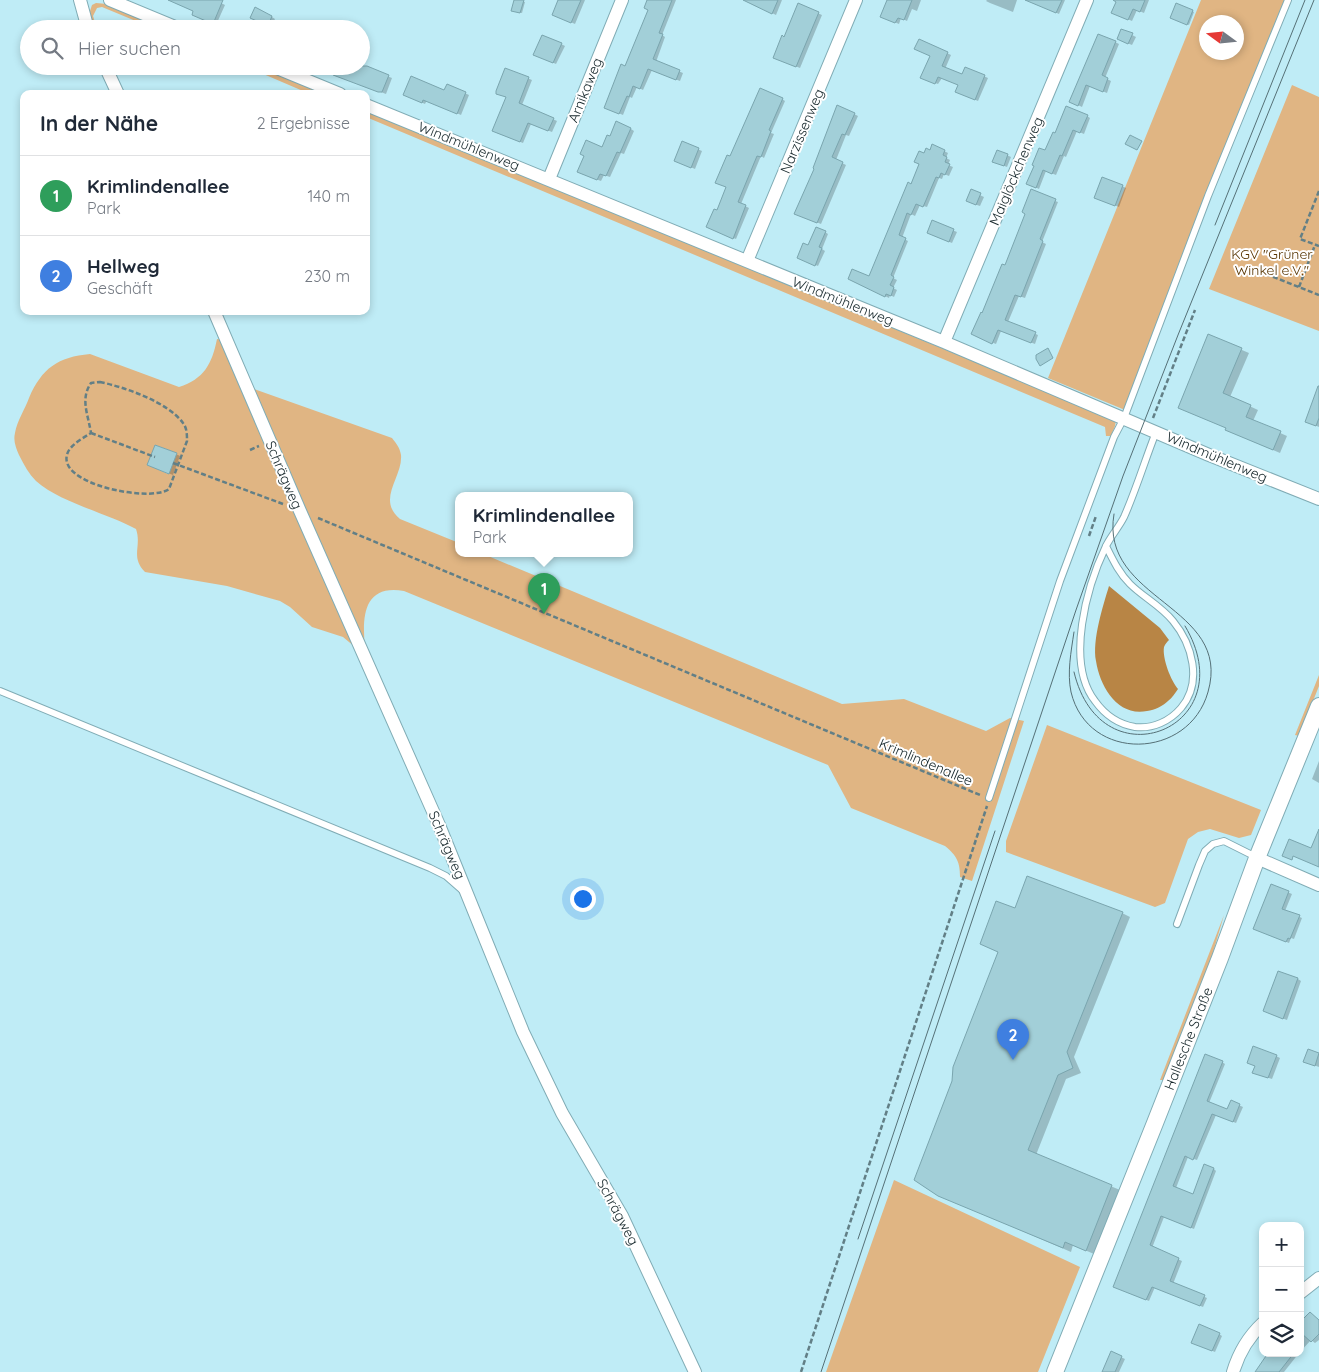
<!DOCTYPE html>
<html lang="de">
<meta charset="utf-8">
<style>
body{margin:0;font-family:Quicksand,sans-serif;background:#f6f6f7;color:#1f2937}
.controls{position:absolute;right:15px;bottom:15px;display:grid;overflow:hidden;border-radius:10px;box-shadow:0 2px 8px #0003}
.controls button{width:45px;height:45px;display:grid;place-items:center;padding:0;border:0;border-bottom:1px solid #e0e1e3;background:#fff;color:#1f2937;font:25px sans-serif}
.compass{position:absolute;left:1199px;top:15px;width:45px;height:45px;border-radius:50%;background:#fff;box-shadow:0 2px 8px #0003;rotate:285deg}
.you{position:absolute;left:582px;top:898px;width:18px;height:18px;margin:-12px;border:4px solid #fff;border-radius:50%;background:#1a73e8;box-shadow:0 0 0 8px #1a73e833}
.badge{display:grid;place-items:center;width:32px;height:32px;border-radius:50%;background:#0f766e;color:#fff;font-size:16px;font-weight:700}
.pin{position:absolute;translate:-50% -41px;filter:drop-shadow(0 1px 2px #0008)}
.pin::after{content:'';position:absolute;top:26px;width:18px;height:15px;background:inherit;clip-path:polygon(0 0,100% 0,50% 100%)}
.popup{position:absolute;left:455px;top:492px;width:178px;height:65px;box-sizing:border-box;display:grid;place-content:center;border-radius:10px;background:#fff;filter:drop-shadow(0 1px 4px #0005);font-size:16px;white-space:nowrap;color:#747a83}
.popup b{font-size:19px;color:#1f2937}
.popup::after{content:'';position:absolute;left:50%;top:100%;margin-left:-10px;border:10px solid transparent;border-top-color:#fff}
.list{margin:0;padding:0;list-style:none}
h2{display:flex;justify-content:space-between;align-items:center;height:65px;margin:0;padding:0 20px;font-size:21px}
h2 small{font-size:16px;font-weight:400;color:#747a83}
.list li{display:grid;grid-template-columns:32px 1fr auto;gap:15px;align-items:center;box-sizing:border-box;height:80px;padding:0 20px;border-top:1px solid #e0e1e3}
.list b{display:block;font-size:19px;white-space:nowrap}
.list p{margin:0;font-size:16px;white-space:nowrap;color:#747a83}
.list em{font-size:16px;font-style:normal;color:#747a83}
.icon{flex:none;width:28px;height:28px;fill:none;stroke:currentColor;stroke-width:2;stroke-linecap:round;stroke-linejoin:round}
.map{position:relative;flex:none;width:1319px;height:1372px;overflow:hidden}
.search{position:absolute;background:#fff;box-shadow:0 2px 8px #0003;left:20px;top:20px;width:350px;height:55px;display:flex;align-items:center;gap:12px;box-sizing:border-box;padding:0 18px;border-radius:28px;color:#747a83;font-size:19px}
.panel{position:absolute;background:#fff;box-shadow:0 2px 8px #0003;left:20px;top:90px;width:350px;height:225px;border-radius:10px}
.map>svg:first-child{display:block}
</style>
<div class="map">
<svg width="1319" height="1372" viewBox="0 0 1319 1372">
<rect width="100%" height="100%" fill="#bfecf6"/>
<path fill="#e0b583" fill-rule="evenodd" d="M 1201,0 L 1286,0 L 1125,410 L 1048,378 ZM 1206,22 L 1236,22 L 1236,52 L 1206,52 Z
M 96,3 L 107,4 L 167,29 L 155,29 L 102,7 L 97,8 L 93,16 L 97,29 L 94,29 L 89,14 L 92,5 Z
M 245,66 L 258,66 L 324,94 L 310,94 Z
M 1292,85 L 1319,97 L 1319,331 L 1209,289 Z
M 366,111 L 1116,420 L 1115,426 L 1111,436 L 1106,436 L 1105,427 L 366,117 Z
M 217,339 L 232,341 L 254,389 L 392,438 C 396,443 400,448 401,455 C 403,477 376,499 400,519 L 459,543 L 459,553 L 481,553 L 842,704 L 904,699 L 986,731 L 1010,718 L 1024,721 L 972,881 L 960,877 C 960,862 957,856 945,846 L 851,808 L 828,765 L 404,591 C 363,584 362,617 365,648 L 355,647 L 343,637 L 312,627 L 290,607 L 280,601 L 227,586 L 145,572 C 130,557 142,546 136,529 C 107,513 61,503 36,481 C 29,474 24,465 19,455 C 16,448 13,441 15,433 C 17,421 25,409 29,398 C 42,368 58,357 90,354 L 179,387 C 204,379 212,364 217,339 ZM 155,445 L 177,453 L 168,474 L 148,465 Z
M 1319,675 L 1319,686 L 1299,736 L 1295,735 Z
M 1047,725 L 1261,810 L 1251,835 L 1239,838 L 1210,829 L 1198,832 L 1188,839 L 1165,903 L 1155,907 L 1006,852 L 1006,841 Z
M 1224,915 L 1210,963 L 1164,1080 L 1160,1080 Z
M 894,1180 L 1080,1267 L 1038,1372 L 826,1372 Z"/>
<path fill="#b88545" d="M 1109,586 L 1160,628 L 1169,640 C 1167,642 1165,644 1164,647 C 1162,658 1171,681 1178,689 C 1175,693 1172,698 1168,701 C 1163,706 1155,710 1147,711 C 1118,717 1100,687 1096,661 C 1092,640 1103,606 1109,586 Z"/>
<path fill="#0003" d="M 170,0 L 215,0 L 225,5 L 216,25 L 197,16 L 195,11 Z
M 515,0 L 525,2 L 522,13 L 513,11 Z
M 560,0 L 585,0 L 575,24 L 557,16 Z
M 649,0 L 676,0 L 662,35 L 665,37 L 656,62 L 683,73 L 680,81 L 652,70 L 643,90 L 637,87 L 632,98 L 630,97 L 623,115 L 609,109 L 649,10 Z
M 759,0 L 782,0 L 776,15 L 760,7 Z
M 888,0 L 921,0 L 917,11 L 912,9 L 907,21 L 901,18 L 899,24 L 885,18 Z
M 987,0 L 1017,0 L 1013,12 L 990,3 L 986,1 Z
M 1047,0 L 1065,0 L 1059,14 L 1044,7 Z
M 1118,0 L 1149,0 L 1144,13 L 1137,10 L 1132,21 L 1116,14 Z
M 1176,4 L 1194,12 L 1189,25 L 1171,17 Z
M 799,5 L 822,15 L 800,68 L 778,59 Z
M 272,17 L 275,19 L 271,27 L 255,19 Z
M 1132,35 L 1136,37 L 1132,45 L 1122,41 Z
M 919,40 L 951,55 L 945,69 L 963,76 L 966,68 L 988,78 L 978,101 L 959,93 L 959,85 L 942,78 L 938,84 L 925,79 L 931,56 Z
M 1115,42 L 1119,44 L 1105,78 L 1111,81 L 1107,93 L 1090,86 L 1082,107 L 1070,101 Z
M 561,44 L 565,46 L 556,64 L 538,56 Z
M 361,63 L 363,64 L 362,66 L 392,78 L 386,94 L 338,76 L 361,66 Z
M 506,69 L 532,80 L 522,105 L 557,121 L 552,132 L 531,124 L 523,143 L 497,133 L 507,97 Z
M 447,85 L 469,95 L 461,115 L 427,100 L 425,104 L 408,96 L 445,91 Z
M 782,99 L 785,101 L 771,133 L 774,134 L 764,158 L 761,156 L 741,204 L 749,208 L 736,239 L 711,229 L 728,187 L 730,157 Z
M 854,114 L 858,116 L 849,136 L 846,135 L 836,160 L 846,165 L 821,224 L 799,215 L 816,169 Z
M 1087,116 L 1090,118 L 1084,134 L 1077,131 L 1066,157 L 1064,156 L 1056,175 L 1046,171 L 1039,189 L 1031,185 L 1045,152 L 1056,134 Z
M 631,129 L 634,131 L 624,154 L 621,153 L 610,177 L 604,175 L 601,181 L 582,174 Z
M 683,143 L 702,151 L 695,169 L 679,162 Z
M 931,151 L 944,151 L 948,153 L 946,158 L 950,160 L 948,165 L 953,167 L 949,176 L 944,174 L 942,179 L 939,178 L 927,207 L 920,205 L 915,216 L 911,214 L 902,238 L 908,241 L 893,278 L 897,280 L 893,288 L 897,290 L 894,297 L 890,295 L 889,298 L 853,280 L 870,278 L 924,154 Z
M 998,151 L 1011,157 L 1007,167 L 997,163 Z
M 1122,186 L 1126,188 L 1119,207 L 1099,199 Z
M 971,191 L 984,197 L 980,206 L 971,203 Z
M 1055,201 L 1058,202 L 1042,242 L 1046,244 L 1025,298 L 1019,296 L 1008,322 L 1038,335 L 1035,344 L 1001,331 L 996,344 L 976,336 L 983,314 L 1005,267 Z
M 933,222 L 957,232 L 952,243 L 932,235 Z
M 825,232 L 828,234 L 822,249 L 825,251 L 818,266 L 802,259 L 809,247 Z
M 1209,336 L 1249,353 L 1230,397 L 1258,410 L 1253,421 L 1287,436 L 1280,453 L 1226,430 Z
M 1319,401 L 1319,427 L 1310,423 Z
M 176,454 L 180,456 L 173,475 L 152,467 Z
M 1319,761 L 1319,783 L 1312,779 Z
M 1271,885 L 1292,894 L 1285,911 L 1302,918 L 1294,939 L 1291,938 L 1289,943 L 1257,930 Z
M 1122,913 L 1130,917 L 1074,1057 L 1081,1073 L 1066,1079 L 1036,1155 L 1120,1190 L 1094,1254 L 1073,1245 L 1071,1252 L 939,1195 L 953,1081 L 999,952 L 981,944 Z
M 1298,979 L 1301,981 L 1287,1020 L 1268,1013 Z
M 1308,1050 L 1319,1054 L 1319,1067 L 1308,1063 Z
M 1276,1056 L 1280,1058 L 1272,1079 L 1257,1074 L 1256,1066 Z
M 1222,1062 L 1225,1064 L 1209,1103 L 1228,1111 L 1232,1102 L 1243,1107 L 1236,1123 L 1216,1115 L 1197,1160 L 1188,1157 L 1176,1188 L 1193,1195 L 1214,1169 L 1216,1171 L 1194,1229 L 1164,1217 L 1152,1248 L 1182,1261 L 1173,1284 L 1207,1298 L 1203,1307 L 1155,1287 L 1149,1301 L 1118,1288 Z
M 1319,1320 L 1319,1340 L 1315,1343 L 1311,1340 L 1300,1352 L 1300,1324 Z
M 1219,1334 L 1222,1336 L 1215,1352 L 1196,1344 Z
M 1112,1353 L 1125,1359 L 1119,1372 L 1104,1372 Z
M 1269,1353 L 1299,1353 L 1284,1372 L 1256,1372 Z"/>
<path fill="#a2cfd8" stroke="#7aa5ae" d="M 168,0 L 223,0 L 213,24 L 192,15 L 193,11 Z
M 514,0 L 524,0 L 520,13 L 511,11 Z
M 558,0 L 581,0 L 571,23 L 552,15 Z
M 647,0 L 672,0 L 659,33 L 663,34 L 653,59 L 680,70 L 676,80 L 648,69 L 640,89 L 633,86 L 629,97 L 627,96 L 619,114 L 604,108 L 621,64 L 625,66 L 648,10 L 644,8 Z
M 743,0 L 778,0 L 772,14 Z
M 887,0 L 912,0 L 904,20 L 898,18 L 895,23 L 880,17 Z
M 1025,0 L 1062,0 L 1056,13 Z
M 1113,0 L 1145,0 L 1140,12 L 1133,9 L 1128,20 L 1111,13 L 1116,2 Z
M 798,3 L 819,12 L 796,67 L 773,58 L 782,35 L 784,37 Z
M 1176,3 L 1193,10 L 1187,25 L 1170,18 Z
M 255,7 L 272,16 L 268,26 L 250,18 Z
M 1121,29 L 1133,33 L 1128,44 L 1117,39 Z
M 1098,34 L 1116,41 L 1102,75 L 1108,78 L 1103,92 L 1086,85 L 1078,106 L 1069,102 Z
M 542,35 L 562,43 L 553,63 L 533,55 Z
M 919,39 L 948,52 L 942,66 L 962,74 L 965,67 L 985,75 L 975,100 L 955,92 L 958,85 L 938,77 L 935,84 L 920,78 L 930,56 L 914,49 Z
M 336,66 L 367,66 L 389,75 L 382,92 L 378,92 L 333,75 Z
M 505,68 L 529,77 L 519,103 L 554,118 L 548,131 L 528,123 L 520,142 L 492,131 L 506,97 L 496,94 L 496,91 Z
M 411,76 L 444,90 L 447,84 L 466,92 L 457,114 L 423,100 L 422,103 L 403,95 Z
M 760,88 L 783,98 L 769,130 L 771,131 L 761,157 L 757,156 L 738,202 L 746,205 L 733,239 L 706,227 L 714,209 L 717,210 L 726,187 L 715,183 L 727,155 L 730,156 Z
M 837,105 L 855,113 L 845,135 L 842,134 L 832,157 L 843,162 L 817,223 L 794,214 L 814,169 L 813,168 Z
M 1066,106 L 1088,115 L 1080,133 L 1073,130 L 1062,156 L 1060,155 L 1052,174 L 1043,170 L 1036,188 L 1026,184 L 1034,166 L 1032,165 L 1039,148 L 1045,150 L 1053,132 L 1055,133 Z
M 616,121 L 631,128 L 620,153 L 617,152 L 606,176 L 600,174 L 597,180 L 577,172 L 584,156 L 580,154 L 586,140 L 602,147 L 607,135 L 610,136 Z
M 1130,135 L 1142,141 L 1137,150 L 1125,144 Z
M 682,141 L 699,148 L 691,168 L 674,161 Z
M 932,144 L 945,150 L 943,155 L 947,157 L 945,162 L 950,164 L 945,175 L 941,173 L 939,178 L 936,177 L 923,207 L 916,204 L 911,215 L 907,213 L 899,235 L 906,238 L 891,275 L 894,277 L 890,285 L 894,287 L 891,296 L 886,294 L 885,297 L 848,279 L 852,269 L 869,276 L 908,182 L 911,184 L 919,164 L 914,162 L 919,151 L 924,153 L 926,148 L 930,150 Z
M 997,150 L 1008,154 L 1004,166 L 992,162 Z
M 1102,177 L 1123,185 L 1115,206 L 1094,198 Z
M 971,189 L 981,193 L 976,205 L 966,201 Z
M 1031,189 L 1056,199 L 1040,239 L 1043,241 L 1021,297 L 1015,295 L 1005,320 L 1036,332 L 1031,343 L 998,330 L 992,344 L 971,334 L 981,312 L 982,313 L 1002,264 L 1005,265 L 1025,214 L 1022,212 Z
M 932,220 L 954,229 L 949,242 L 927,233 Z
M 816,227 L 826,231 L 819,247 L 822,248 L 815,266 L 797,258 L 803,243 L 808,245 Z
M 1208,334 L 1242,348 L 1223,393 L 1251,405 L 1246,417 L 1281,431 L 1273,450 L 1225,430 L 1226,428 L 1178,408 Z
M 1048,348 L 1053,358 L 1040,366 L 1036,359 L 1036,355 Z
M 1318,386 L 1319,386 L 1319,418 L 1316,426 L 1305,422 Z
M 155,445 L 177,453 L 169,474 L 147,465 Z
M 1319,829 L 1319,867 L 1293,856 L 1292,860 L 1282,856 L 1289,839 L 1311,848 Z
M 1027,876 L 1123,912 L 1067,1052 L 1073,1068 L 1058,1075 L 1028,1150 L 1112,1185 L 1086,1251 L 1065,1242 L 1063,1248 L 938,1196 L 914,1180 L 952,1081 L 953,1067 L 998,952 L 980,944 L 996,901 L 1015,908 Z
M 1271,884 L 1289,891 L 1282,909 L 1300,915 L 1290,939 L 1288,938 L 1286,942 L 1253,929 Z
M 1278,971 L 1298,978 L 1283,1019 L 1263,1011 Z
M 1253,1046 L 1277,1055 L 1268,1078 L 1252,1073 L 1255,1066 L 1247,1063 Z
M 1308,1049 L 1319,1053 L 1315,1066 L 1303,1062 Z
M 1205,1054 L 1223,1061 L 1207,1101 L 1227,1109 L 1231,1100 L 1240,1104 L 1233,1122 L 1212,1114 L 1193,1160 L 1185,1156 L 1173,1186 L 1193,1194 L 1204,1164 L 1214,1168 L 1191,1228 L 1161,1216 L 1150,1245 L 1179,1258 L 1170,1281 L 1205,1295 L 1200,1306 L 1152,1287 L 1146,1300 L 1113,1287 Z
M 1310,1312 L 1319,1320 L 1319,1334 L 1311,1342 L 1300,1332 L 1300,1322 Z
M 1199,1324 L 1220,1333 L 1212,1351 L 1191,1343 Z
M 1111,1351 L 1122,1356 L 1115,1372 L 1102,1372 Z
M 1268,1353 L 1294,1353 L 1279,1372 L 1255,1372 Z"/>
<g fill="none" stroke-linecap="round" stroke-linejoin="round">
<defs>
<path id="service" d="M 1106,546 C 1113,560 1119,573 1130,584 C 1143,597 1161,606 1173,621 C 1192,644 1203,682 1181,708 C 1170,721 1153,729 1135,727 C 1117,724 1105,715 1095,701 C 1065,662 1087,586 1106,546 C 1111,536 1119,527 1124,517 C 1136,490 1145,460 1156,432
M 0,691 L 430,868 L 446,876 L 462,890
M 989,798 L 1060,581 L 1114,437 L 1124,418 L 1208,196 L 1288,0
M 1177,924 L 1199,865 L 1205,851 L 1213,844 L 1224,841 L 1256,857"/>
<path id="minor" d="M 80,0 L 88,29
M 110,0 L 180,29
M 105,66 L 118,94
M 272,66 L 340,94
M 366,105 L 944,342 L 1209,455 L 1319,499
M 549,179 L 622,0
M 747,261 L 856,0
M 214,311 L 300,511 L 439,825 L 523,1032 L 562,1113 L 622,1216 L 695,1372
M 944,342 L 1087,0
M 1257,858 L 1319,885
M 1300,1293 L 1319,1278
M 1233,1372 C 1239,1352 1248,1337 1263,1323"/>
<g id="tertiary">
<path id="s1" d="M 1055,1372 L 1155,1123 L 1220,958 L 1257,858 L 1319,706"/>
</g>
</defs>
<use href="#service" stroke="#80acb5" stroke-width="8"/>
<use href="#minor" stroke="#80acb5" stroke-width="14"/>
<use href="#tertiary" stroke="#80acb5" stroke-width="18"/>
<path stroke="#627f86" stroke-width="2.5" stroke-dasharray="5 2.5" stroke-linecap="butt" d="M 1319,191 L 1300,239 L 1319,246
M 1266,274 L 1319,295
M 1299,287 L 1315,245
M 100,382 C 124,387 168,402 183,423 C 187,428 187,435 187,441 L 169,489 C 151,503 53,484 68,452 C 72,444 83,438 91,433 C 88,414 80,399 91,383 Z
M 1153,418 L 1195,310
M 91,433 L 155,457
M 250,450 L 259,446
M 173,463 L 283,504
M 318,518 L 980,795
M 1089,536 L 1096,516
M 801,1372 L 987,806"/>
<use href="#service" stroke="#fff" stroke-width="6"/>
<use href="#minor" stroke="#fff" stroke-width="12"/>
<use href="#tertiary" stroke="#fff" stroke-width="16"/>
<path stroke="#557076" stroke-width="1" d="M 1215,225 L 1305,0
M 1074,632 C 1071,652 1067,673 1071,692 C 1088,763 1189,760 1208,692 C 1233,605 1099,601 1114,514
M 1074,672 C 1101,786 1246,728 1185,626
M 858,1239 L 995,831
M 821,1372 L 1076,610 L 1123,476 L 1178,335 L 1314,0"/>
</g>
<g text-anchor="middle" stroke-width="4" stroke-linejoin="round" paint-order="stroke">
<g font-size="14" fill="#15262a" stroke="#fff">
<text transform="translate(585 90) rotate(-68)" y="5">Arnikaweg</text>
<text transform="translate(802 131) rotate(-67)" y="5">Narzissenweg</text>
<text transform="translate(469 146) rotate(22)" y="5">Windmühlenweg</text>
<text transform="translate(1016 171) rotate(-67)" y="5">Maiglöckchenweg</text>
<text transform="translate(843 301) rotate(22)" y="5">Windmühlenweg</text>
<text transform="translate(1217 457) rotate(23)" y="5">Windmühlenweg</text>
<text transform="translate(284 475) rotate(67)" y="5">Schrägweg</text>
<text transform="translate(926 762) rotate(23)" y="5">Krimlindenallee</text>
<text transform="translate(447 845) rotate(67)" y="5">Schrägweg</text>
<text dy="5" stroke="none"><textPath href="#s1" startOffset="359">Hallesche Straße</textPath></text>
<text transform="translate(618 1212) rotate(62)" y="5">Schrägweg</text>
</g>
<g font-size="14" fill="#573400" stroke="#fff">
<text x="1272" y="259">KGV "Grüner<tspan x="1272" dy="16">Winkel e.V."</tspan></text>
</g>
</g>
</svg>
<div class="controls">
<button>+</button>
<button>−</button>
<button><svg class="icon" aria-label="layers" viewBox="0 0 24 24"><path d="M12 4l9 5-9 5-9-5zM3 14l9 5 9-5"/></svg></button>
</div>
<svg class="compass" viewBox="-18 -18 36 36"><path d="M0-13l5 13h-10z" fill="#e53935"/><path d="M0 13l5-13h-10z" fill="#747a83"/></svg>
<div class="you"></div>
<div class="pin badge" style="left:544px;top:614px;background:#2e9e5b">1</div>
<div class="popup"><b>Krimlindenallee</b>Park</div>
<div class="pin badge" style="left:1013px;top:1060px;background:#3f7fe0">2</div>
<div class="search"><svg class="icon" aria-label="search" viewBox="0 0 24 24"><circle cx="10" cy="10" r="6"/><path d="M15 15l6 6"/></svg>Hier suchen</div>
<section class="panel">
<h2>In der Nähe<small>2 Ergebnisse</small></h2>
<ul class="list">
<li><span class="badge" style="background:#2e9e5b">1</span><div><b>Krimlindenallee</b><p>Park</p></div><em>140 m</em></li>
<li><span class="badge" style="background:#3f7fe0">2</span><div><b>Hellweg</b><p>Geschäft</p></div><em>230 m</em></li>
</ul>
</section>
</div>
